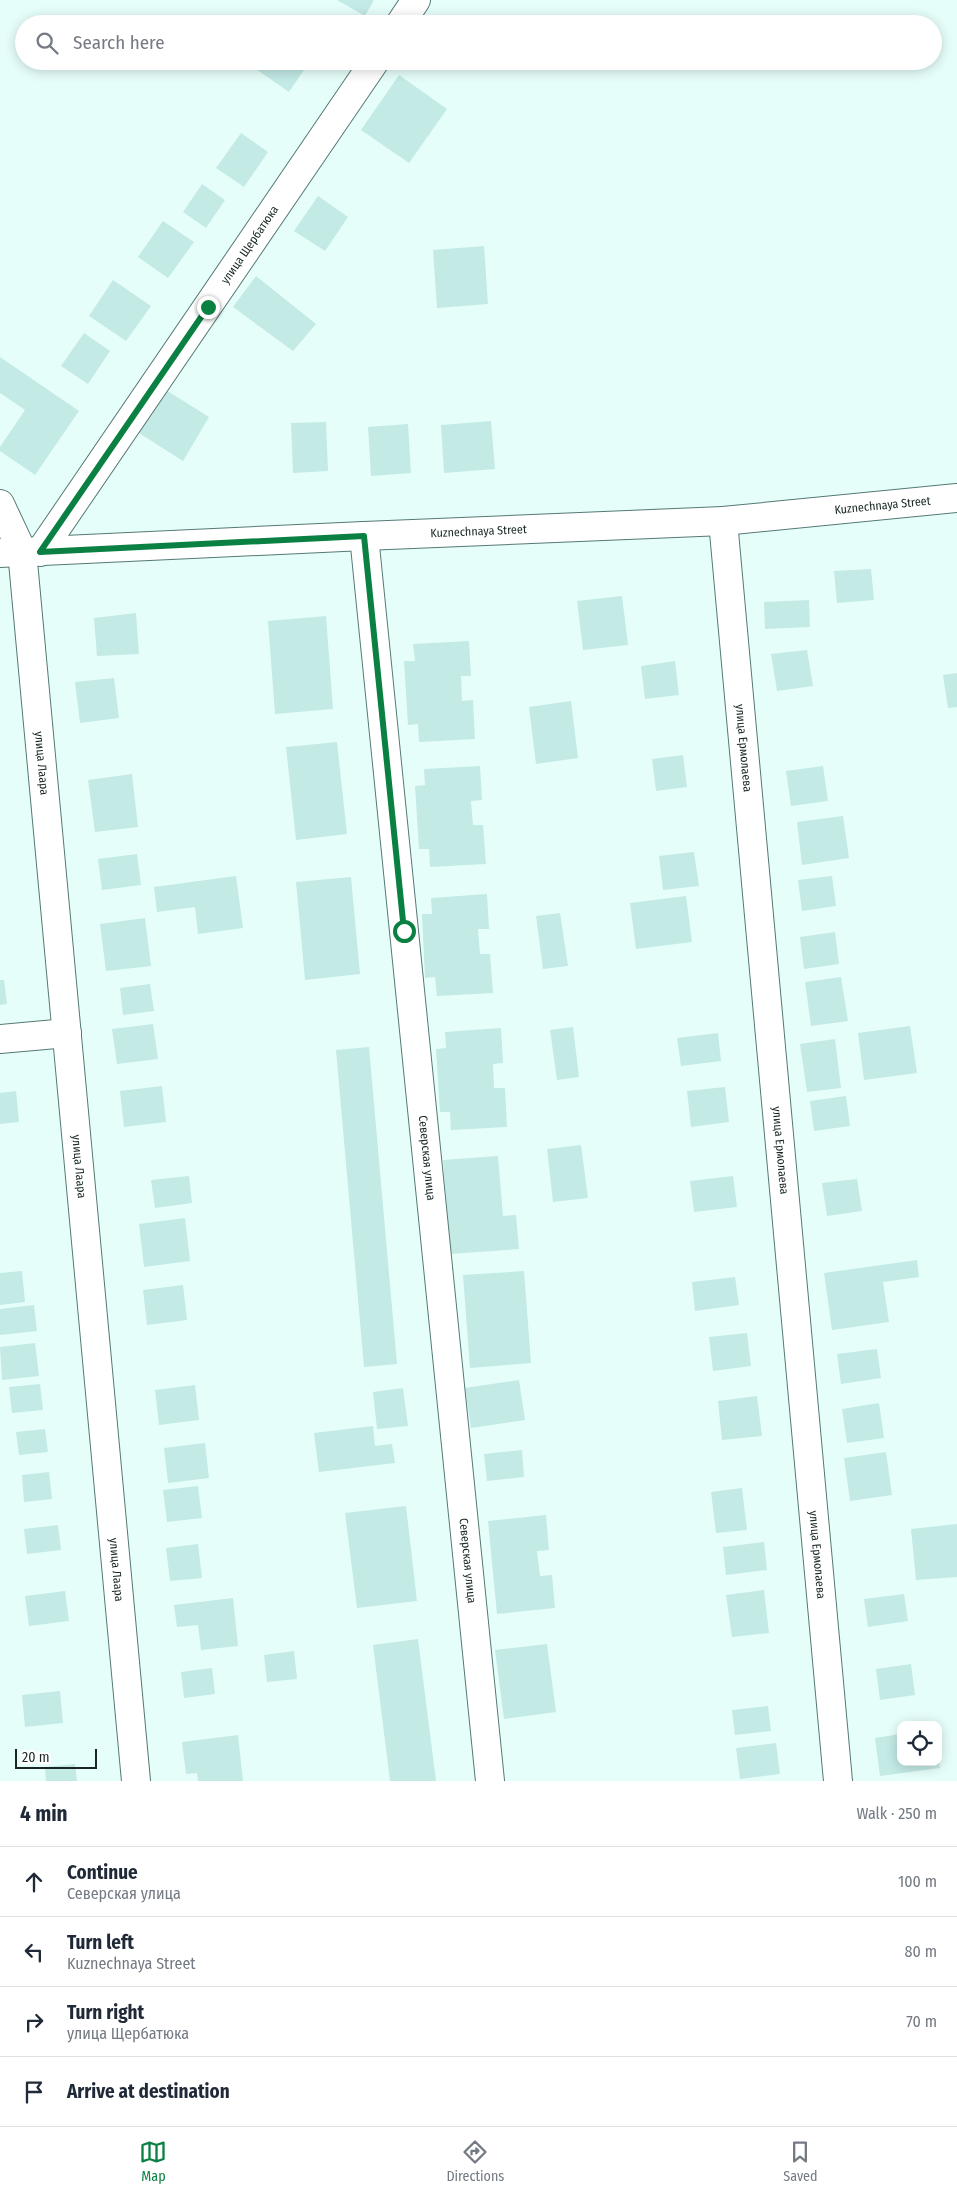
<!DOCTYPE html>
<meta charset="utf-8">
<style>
body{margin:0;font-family:"Fira Sans Condensed",sans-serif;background:#f6f6f7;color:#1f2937}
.controls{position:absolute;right:15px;bottom:15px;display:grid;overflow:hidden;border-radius:10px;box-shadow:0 2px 12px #0003}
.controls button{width:45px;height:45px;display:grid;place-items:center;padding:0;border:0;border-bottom:1px solid #e0e1e3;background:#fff;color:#1f2937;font:25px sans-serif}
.scale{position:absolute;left:15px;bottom:12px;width:82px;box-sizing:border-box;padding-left:5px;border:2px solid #182725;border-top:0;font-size:14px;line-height:18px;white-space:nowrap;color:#182725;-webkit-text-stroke:4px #fff;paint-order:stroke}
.stop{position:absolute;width:15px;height:15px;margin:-11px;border:4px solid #0b8043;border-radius:50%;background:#fff}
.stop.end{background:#0b8043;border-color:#fff;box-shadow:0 1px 5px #0008}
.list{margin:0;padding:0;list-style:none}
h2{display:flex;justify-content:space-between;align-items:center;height:65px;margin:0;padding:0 20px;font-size:21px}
h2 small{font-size:16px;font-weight:400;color:#747a83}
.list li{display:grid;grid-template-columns:32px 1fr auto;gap:15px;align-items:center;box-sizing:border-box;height:70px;padding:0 20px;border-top:1px solid #e0e1e3}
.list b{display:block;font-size:19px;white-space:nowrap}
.list p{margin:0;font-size:16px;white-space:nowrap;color:#747a83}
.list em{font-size:16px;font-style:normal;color:#747a83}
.icon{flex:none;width:28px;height:28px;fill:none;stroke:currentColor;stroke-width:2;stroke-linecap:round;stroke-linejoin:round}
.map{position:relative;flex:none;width:957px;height:1781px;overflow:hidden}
.search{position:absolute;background:#fff;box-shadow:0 2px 12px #0003;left:15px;right:15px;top:15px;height:55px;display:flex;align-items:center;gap:12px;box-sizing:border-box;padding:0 18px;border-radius:28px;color:#747a83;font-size:19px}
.sheet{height:345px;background:#fff}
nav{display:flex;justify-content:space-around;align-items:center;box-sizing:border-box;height:70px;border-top:1px solid #e0e1e3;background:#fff;font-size:14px;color:#747a83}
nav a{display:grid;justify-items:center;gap:2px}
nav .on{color:#0b8043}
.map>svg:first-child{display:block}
</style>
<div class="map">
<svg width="957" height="1781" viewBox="0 0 957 1781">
<rect width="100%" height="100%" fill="#e6fefa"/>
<path fill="#c3eae5" d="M 337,0 L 374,0 L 365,16 Z
M 253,61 L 310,61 L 289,92 L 250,65 Z
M 399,75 L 447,109 L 409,163 L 361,130 Z
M 241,133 L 268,152 L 244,187 L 216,168 Z
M 202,184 L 225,200 L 206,228 L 183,212 Z
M 318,196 L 348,217 L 325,251 L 294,231 Z
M 163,221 L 194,242 L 168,278 L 138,257 Z
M 484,246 L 488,304 L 437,308 L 433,250 Z
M 256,276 L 316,324 L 293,351 L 233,307 Z
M 113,280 L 151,306 L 126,341 L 89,316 Z
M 84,333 L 110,351 L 88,384 L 61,366 Z
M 0,357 L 79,411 L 35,475 L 0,451 L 0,447 L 25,410 L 0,393 Z
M 166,390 L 209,417 L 183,461 L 139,433 Z
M 491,421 L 495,469 L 444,473 L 441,425 Z
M 326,422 L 328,471 L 293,473 L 291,423 Z
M 408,424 L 411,473 L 371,476 L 368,427 Z
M 871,569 L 874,600 L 837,603 L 834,571 Z
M 622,596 L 628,645 L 583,650 L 577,601 Z
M 809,600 L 810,627 L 765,629 L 764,602 Z
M 136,613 L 139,654 L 97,656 L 94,618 Z
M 326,616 L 333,709 L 275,714 L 268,621 Z
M 469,641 L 471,676 L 461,676 L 462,701 L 473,700 L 475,739 L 419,742 L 418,724 L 408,725 L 404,661 L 415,661 L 413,644 Z
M 807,650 L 813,686 L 777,691 L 771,654 Z
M 675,661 L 679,695 L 645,699 L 641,666 Z
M 957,673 L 957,707 L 948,708 L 943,675 Z
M 114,678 L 119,718 L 80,723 L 75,682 Z
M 571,701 L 578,758 L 536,764 L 529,707 Z
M 337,742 L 347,834 L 296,840 L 286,747 Z
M 683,755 L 687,787 L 656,791 L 652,759 Z
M 480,766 L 482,800 L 471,801 L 473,825 L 483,825 L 486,864 L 430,867 L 429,849 L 419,849 L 415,786 L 425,785 L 424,769 Z
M 823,766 L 828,801 L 791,806 L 786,771 Z
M 132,774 L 138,827 L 95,832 L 88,780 Z
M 843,816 L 849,858 L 802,865 L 797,822 Z
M 694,852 L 699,886 L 663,890 L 659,856 Z
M 137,854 L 141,885 L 102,890 L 98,859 Z
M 236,876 L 243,928 L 198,934 L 195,907 L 157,912 L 154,887 Z
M 832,876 L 836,906 L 802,911 L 798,880 Z
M 351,877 L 360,974 L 305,980 L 296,882 Z
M 487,894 L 489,929 L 478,929 L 480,954 L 490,954 L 493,993 L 437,996 L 435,977 L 425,978 L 422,914 L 432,914 L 431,898 Z
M 686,896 L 692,942 L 636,949 L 630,903 Z
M 560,913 L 568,966 L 543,969 L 536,916 Z
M 145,918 L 151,966 L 106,971 L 100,924 Z
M 835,932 L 839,964 L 804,969 L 800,937 Z
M 841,977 L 848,1021 L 811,1026 L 805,982 Z
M 0,980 L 4,980 L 7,1004 L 0,1005 Z
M 150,984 L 154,1011 L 123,1015 L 120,988 Z
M 153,1024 L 158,1059 L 117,1064 L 112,1029 Z
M 910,1026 L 917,1073 L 864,1080 L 858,1033 Z
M 573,1027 L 579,1077 L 557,1080 L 550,1030 Z
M 501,1028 L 503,1063 L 493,1064 L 494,1088 L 505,1088 L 507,1127 L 451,1130 L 450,1112 L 440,1112 L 436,1049 L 446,1048 L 445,1032 Z
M 718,1033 L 721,1061 L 681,1066 L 677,1038 Z
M 835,1039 L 841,1088 L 807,1092 L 800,1044 Z
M 369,1047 L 397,1364 L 364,1367 L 336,1050 Z
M 162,1086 L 166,1122 L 124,1127 L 120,1091 Z
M 725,1087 L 729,1122 L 691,1127 L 687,1091 Z
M 16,1091 L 19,1122 L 0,1124 L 0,1093 Z
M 846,1096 L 850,1126 L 814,1131 L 810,1101 Z
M 581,1145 L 588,1198 L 553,1202 L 547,1149 Z
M 498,1156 L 503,1216 L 516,1215 L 519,1249 L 450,1254 L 443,1160 Z
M 189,1176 L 192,1203 L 155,1208 L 151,1180 Z
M 733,1176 L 737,1207 L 694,1212 L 690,1181 Z
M 857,1179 L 862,1211 L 827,1216 L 822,1183 Z
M 185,1218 L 190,1261 L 144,1267 L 139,1224 Z
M 917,1260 L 919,1277 L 883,1282 L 889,1322 L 832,1330 L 824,1273 Z
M 22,1271 L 25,1302 L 0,1305 L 0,1273 Z
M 524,1271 L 531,1363 L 470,1368 L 463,1275 Z
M 735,1277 L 739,1305 L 695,1311 L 692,1282 Z
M 183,1285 L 187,1320 L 147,1325 L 143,1290 Z
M 34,1305 L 37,1331 L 0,1335 L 0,1309 Z
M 747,1333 L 751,1366 L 713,1371 L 709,1337 Z
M 35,1343 L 39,1376 L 2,1380 L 0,1347 Z
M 877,1349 L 881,1378 L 841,1384 L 837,1354 Z
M 519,1380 L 525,1420 L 471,1428 L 465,1388 Z
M 40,1384 L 43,1410 L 12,1413 L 9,1387 Z
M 195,1385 L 199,1420 L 159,1425 L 155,1390 Z
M 403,1388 L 408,1426 L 377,1429 L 373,1392 Z
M 757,1396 L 762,1436 L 722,1440 L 718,1401 Z
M 879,1403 L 884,1438 L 847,1443 L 842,1409 Z
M 373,1426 L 375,1446 L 392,1444 L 395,1463 L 319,1472 L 314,1433 Z
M 45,1429 L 48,1452 L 19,1455 L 16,1432 Z
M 205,1443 L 209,1478 L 168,1483 L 164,1448 Z
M 522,1450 L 524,1477 L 487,1481 L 484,1454 Z
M 886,1452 L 892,1495 L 850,1501 L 844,1458 Z
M 49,1472 L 52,1499 L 24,1502 L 22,1475 Z
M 198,1486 L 202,1518 L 167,1522 L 163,1490 Z
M 742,1488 L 747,1530 L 716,1533 L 711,1492 Z
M 406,1506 L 417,1601 L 357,1608 L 345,1513 Z
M 546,1515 L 549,1550 L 537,1551 L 540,1576 L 552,1575 L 555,1608 L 497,1614 L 488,1521 Z
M 957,1524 L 957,1577 L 916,1580 L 911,1529 Z
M 58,1525 L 61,1550 L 27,1554 L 24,1529 Z
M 764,1542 L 767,1570 L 726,1575 L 723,1547 Z
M 198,1544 L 202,1578 L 170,1581 L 166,1548 Z
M 764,1590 L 769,1633 L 732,1637 L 726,1595 Z
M 65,1591 L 69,1621 L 29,1626 L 25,1596 Z
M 904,1594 L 908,1621 L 868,1627 L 864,1599 Z
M 233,1598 L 238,1646 L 201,1650 L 198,1625 L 177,1627 L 174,1605 Z
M 418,1639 L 436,1781 L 390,1781 L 373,1645 Z
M 547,1644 L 556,1712 L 504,1719 L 495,1650 Z
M 294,1651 L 297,1679 L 267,1682 L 264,1655 Z
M 911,1664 L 915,1695 L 880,1700 L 876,1669 Z
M 212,1668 L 215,1694 L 184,1698 L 181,1672 Z
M 60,1691 L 63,1723 L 25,1727 L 22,1695 Z
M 768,1706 L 771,1731 L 735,1735 L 732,1710 Z
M 901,1734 L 901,1762 L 939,1762 L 940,1768 L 880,1776 L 875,1738 Z
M 238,1735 L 243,1781 L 198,1781 L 197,1773 L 186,1774 L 182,1742 Z
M 776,1743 L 780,1774 L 740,1779 L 736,1748 Z
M 75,1764 L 77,1781 L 46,1781 L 45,1767 Z"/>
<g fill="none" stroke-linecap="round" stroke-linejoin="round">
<defs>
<g id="minor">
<path d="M 400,24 L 416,0"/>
<path id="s1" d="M 0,504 L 22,551 L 136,1781"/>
<path id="s2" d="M 723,521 L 838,1781"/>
<path id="s3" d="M 364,536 L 490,1781"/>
<path id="s4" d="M 40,552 L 375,61"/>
<path id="s5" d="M 0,553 L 364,536 L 723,521 L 957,498"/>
<path d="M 0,1039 L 67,1033"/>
</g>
</defs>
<use href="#minor" stroke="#557975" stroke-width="30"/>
<use href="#minor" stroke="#fff" stroke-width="28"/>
</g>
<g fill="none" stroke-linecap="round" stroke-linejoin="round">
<path stroke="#0b8043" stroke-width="6" d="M 208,307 L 40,552 L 364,536 L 404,931"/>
</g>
<g text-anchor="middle" stroke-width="4" stroke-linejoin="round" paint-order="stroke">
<g font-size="12" fill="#182725" stroke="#fff">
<text dy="4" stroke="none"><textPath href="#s4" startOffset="372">улица Щербатюка</textPath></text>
<text dy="4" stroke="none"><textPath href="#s5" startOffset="884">Kuznechnaya Street</textPath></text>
<text dy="4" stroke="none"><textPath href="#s5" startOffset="479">Kuznechnaya Street</textPath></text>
<text dy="4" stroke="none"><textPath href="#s2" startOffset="228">улица Ермолаева</textPath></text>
<text dy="4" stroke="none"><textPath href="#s1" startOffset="265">улица Лаара</textPath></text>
<text dy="4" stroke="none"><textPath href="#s2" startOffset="632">улица Ермолаева</textPath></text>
<text dy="4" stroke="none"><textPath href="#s3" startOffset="625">Северская улица</textPath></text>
<text dy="4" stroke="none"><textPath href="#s1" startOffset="670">улица Лаара</textPath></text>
<text dy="4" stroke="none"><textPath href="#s2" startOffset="1038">улица Ермолаева</textPath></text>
<text dy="4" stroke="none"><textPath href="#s3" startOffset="1030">Северская улица</textPath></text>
<text dy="4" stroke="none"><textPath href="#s1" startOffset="1075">улица Лаара</textPath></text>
</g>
</g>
</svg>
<div class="controls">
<button><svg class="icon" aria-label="locate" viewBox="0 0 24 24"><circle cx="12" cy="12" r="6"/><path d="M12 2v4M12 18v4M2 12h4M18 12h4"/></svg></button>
</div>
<div class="scale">20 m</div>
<div class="stop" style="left:404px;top:931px"></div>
<div class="stop end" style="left:208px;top:307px"></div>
<div class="search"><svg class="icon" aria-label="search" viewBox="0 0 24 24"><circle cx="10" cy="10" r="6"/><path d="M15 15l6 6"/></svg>Search here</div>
</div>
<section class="sheet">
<h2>4 min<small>Walk · 250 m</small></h2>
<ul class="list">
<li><svg class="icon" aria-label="ahead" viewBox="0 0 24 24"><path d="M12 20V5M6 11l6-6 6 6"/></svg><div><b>Continue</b><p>Северская улица</p></div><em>100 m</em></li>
<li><svg class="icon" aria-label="left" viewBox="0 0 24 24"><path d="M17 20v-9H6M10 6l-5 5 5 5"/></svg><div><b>Turn left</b><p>Kuznechnaya Street</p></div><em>80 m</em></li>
<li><svg class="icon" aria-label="right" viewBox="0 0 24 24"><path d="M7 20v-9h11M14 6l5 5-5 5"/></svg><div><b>Turn right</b><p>улица Щербатюка</p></div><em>70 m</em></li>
<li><svg class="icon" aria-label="arrive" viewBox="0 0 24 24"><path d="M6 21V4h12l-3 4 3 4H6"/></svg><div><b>Arrive at destination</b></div></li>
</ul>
</section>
<nav>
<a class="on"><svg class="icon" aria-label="map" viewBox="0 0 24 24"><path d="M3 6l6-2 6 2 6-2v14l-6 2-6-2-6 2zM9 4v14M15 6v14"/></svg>Map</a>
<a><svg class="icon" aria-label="directions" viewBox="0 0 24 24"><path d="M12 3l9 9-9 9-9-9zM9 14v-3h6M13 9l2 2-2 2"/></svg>Directions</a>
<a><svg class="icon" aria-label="saved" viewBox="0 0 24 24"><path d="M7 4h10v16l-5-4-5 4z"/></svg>Saved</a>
</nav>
